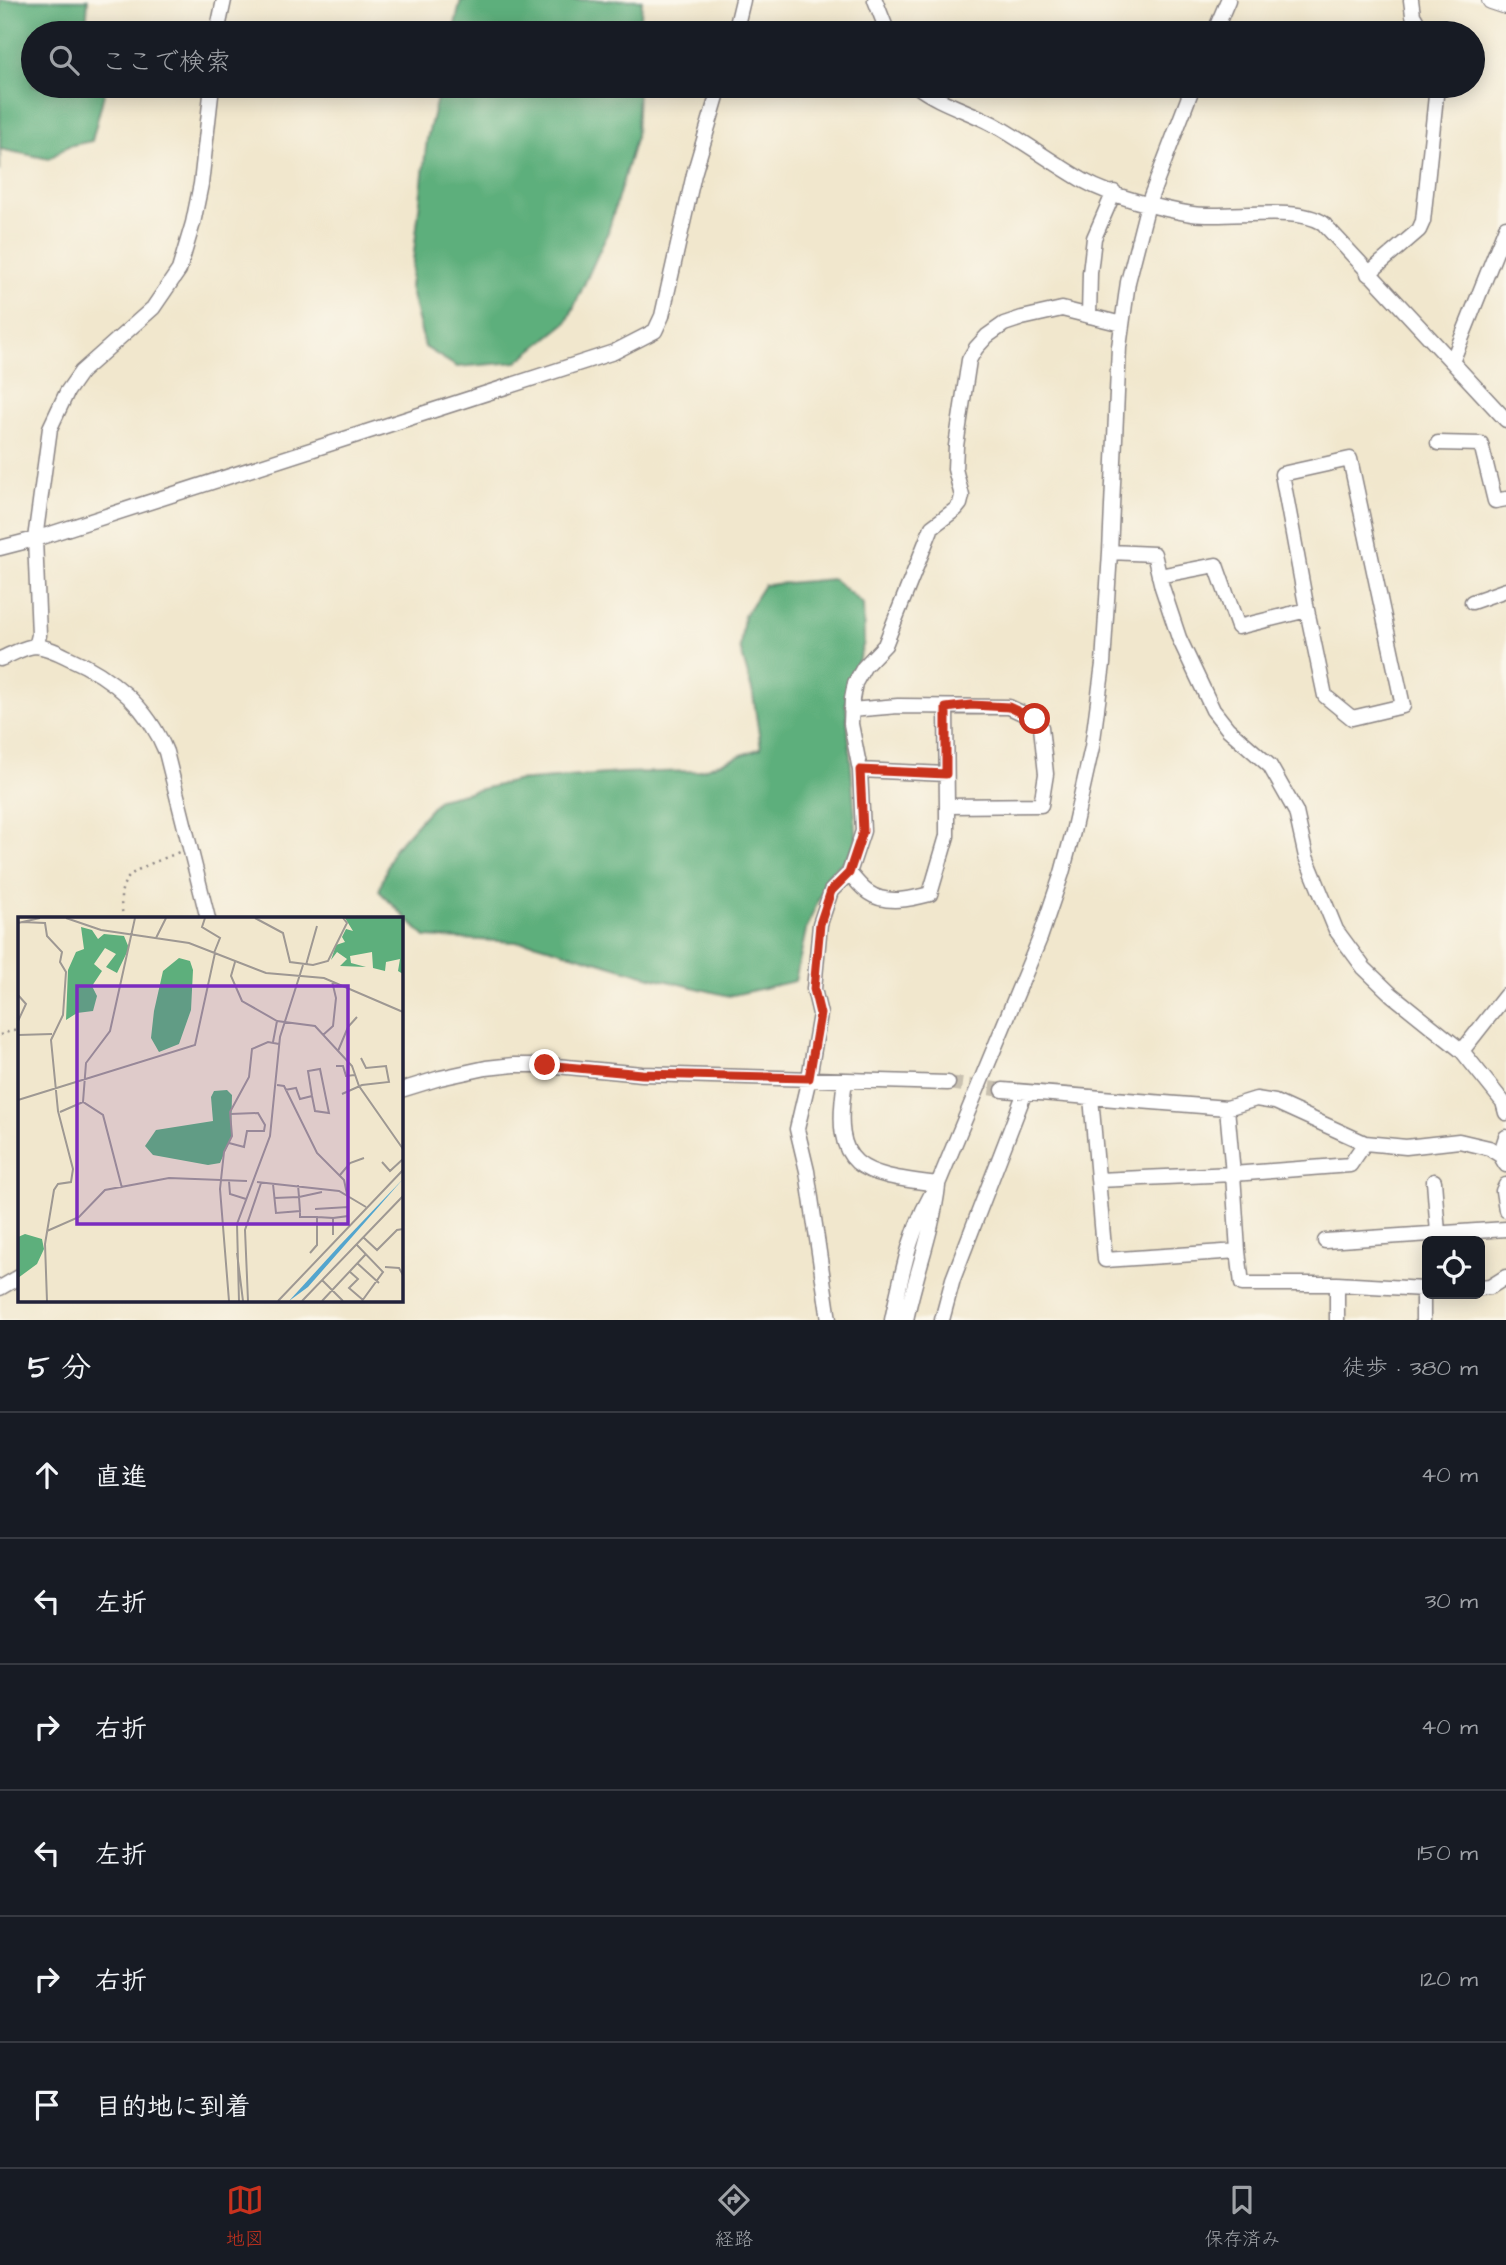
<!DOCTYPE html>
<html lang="ja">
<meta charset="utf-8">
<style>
body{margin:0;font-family:"Architects Daughter","Klee One",sans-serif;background:#20242c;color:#f1f3f6}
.controls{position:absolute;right:21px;bottom:21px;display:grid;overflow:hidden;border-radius:10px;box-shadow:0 4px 18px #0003}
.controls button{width:63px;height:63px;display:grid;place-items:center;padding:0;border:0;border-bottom:2px solid #363941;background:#171b24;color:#f1f3f6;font:35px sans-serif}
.stop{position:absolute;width:21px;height:21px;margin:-16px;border:5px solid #c8321e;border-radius:50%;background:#fff}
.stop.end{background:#c8321e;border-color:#fff;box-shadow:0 2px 7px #0008}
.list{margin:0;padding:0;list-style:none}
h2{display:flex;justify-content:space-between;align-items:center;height:91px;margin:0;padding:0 28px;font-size:30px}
h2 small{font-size:23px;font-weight:400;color:#9ea1a6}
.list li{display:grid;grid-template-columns:46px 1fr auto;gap:21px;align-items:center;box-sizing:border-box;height:126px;padding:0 28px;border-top:2px solid #363941}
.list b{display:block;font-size:26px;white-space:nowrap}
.list em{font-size:23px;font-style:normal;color:#9ea1a6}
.icon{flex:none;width:38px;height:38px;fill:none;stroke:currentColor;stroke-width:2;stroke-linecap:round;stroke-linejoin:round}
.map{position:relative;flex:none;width:1506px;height:1320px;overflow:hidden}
.search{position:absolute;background:#171b24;box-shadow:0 4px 18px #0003;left:21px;right:21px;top:21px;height:77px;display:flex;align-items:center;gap:18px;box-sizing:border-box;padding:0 24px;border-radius:38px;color:#9ea1a6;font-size:26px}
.sheet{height:847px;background:#171b24}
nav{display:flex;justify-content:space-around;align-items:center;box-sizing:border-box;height:98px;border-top:2px solid #363941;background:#171b24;font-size:19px;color:#9ea1a6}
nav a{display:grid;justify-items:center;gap:4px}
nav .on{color:#c8321e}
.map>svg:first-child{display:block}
</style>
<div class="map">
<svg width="1506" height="1320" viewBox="0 0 1506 1320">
<rect width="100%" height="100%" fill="#fbf7ec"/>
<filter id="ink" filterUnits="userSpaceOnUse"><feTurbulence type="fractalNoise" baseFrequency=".0143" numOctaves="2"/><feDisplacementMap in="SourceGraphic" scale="14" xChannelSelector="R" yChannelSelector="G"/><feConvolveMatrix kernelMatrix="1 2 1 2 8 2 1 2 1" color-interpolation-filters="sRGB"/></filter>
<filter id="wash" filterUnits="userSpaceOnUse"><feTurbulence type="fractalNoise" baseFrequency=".00686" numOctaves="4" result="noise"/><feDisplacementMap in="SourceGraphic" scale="28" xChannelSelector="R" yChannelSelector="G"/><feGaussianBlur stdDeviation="1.57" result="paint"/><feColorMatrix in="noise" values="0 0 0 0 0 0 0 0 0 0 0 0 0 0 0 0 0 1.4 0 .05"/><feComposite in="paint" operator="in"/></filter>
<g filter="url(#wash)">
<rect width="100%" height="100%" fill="#f1e7cd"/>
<path fill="#5daf7c" stroke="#40685c" stroke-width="2" d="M 0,0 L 88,0 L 86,28 L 92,33 L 33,33 L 33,86 L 106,86 L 92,141 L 68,146 L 49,159 L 0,149 L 0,171 Z
M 461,0 L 642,0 L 640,33 L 453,33 Z
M 440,86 L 638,86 L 636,136 L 608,232 L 567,322 L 517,362 L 457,367 L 425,347 L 410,287 L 427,139 Z
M 833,579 L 863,604 L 864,642 L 846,703 L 857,842 L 844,861 L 829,874 L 806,930 L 795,981 L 729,996 L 643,975 L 534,943 L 425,937 L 379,891 L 393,850 L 439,799 L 516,781 L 620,773 L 698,771 L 761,748 L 753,694 L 740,647 L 744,616 L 764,585 Z"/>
</g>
<g filter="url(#ink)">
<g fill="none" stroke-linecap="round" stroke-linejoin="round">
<path stroke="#c8c0b0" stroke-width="14" stroke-dasharray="14 7" stroke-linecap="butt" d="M 948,1083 L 1003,1090"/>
<defs>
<path id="minor" d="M 875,0 L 888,33
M 1411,0 L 1413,15 L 1423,33
M 217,33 L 224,0
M 735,33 L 743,0
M 1214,33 L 1228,0
M 917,86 C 939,103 969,111 993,124 C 1025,142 1053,163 1084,181 C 1111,196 1161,209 1192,214 C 1228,219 1296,205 1323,223 L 1506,420
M 1368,274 L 1419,230 L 1423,221 L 1437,86
M 1089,316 L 1090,273 L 1094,238 L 1114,192
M 1452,362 L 1506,227
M 1438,443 L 1481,444 L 1495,501 L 1506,499
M 0,548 L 35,539 L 614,352 L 655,331 L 662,316 L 694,174 L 720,86
M 1110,552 L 1154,554 L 1162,587 L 1179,638 L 1213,710 L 1228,729 L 1270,766 L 1296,812 L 1306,857 L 1336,930 L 1364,968 L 1391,994 L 1462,1051 L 1503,1102 L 1506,1113
M 1159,576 L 1216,565 L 1238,627 L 1307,610 L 1325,696 L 1352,718 L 1403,706 L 1350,459 L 1282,474 L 1307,610
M 1472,602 L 1506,590
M 33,646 L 37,643 L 39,635 L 35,539 L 50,428 L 67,392 L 81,372 L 153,308 L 179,270 L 193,223 L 201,184 L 212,86
M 0,659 C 11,655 25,646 36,646 C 47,647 57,652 67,657 C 111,676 148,707 166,752 L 208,919
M 946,708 L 947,806
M 860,770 L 946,774
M 849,873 C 855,879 861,888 869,893 C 886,905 911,899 930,894 L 947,836 L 947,806 L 1041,805 L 1046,774 L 1041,727 L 1035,719 L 1009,707 L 898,706 L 851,710
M 1462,1051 L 1506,995
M 845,1081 C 831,1170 860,1174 938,1184
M 401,1090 L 440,1078 L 486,1068 L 514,1065 L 545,1065 L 642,1074 L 948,1083
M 1003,1090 L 1227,1108 L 1256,1099 L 1275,1102 L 1365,1143 L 1406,1147 L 1459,1141 L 1489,1148 L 1500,1155 L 1506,1165
M 1091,1097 L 1105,1260 L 1238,1251 L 1233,1174 L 1098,1180
M 1227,1108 L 1233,1174 L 1350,1165 L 1365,1143
M 1500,1155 L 1506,1137
M 1434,1181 L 1438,1233
M 1506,1185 L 1503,1191 L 1506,1210
M 1325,1241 L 1506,1229
M 1238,1251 L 1242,1284 L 1337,1284 L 1337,1320
M 1337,1284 L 1423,1289 L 1423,1320
M 0,1288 L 19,1277
M 1480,1288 L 1490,1287 L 1506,1277
M 829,1320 L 807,1171 L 797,1129 L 809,1078 L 820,1014 L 814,989 L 820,924 L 831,891 L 849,873 L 863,831 L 860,770 L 851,724 L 852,699 L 855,683 L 864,667 L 885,645 L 932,527 L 956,509 L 960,504 L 962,496 L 955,469 L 956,446 L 969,360 L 976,348 L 987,336 L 1004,324 L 1022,318 L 1062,309 L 1122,324
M 892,1320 C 902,1274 911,1223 938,1184 L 1040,938 L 1062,873 L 1073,832 L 1092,747 L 1103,664 L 1110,552 L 1119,347 L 1128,282 L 1148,204 L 1193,86
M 906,1320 C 915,1275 933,1231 938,1186
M 942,1320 L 953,1279 L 1025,1092"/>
<path id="major" d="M 1491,0 L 1506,5"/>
</defs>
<use href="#minor" stroke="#8a8484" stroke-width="17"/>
<use href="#major" stroke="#8a8484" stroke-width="20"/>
<path stroke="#8a8484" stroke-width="2.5" stroke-dasharray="2 5" stroke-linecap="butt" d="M 124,919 C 111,870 142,869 179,852
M 0,1035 L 19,1028"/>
<use href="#minor" stroke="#fff" stroke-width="14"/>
<use href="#major" stroke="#fff" stroke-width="18"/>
</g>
</g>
<g fill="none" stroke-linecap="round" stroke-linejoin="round" filter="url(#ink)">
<path stroke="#c8321e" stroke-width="9" d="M 545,1065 L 642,1074 L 809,1078 L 820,1014 L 814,989 L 820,924 L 831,891 L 849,873 L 863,831 L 860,770 L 946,774 L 946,708 L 971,705 L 1009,707 L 1035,719"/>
</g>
<g transform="translate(18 917)">
<rect width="385" height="385" fill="#f1e7cd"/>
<path d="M 327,1 L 385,1 L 385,57 L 380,54 L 382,42 L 368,45 L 367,54 L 355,51 L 354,35 L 332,39 L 333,46 L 348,50 L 322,49 L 329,42 L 319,35 L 313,43 L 318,28 L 327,25 L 324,20 L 328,12 L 335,14 ZM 63,10 L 74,13 L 80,22 L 86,17 L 106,19 L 111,31 L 99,56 L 88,50 L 98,37 L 87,31 L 76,47 L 84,54 L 74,69 L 79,79 L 75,94 L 59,96 L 48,103 L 50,53 L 58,35 L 66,32 ZM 161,41 L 172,44 L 175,53 L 173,93 L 161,127 L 141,135 L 133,121 L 136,94 L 145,54 ZM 209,173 L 214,178 L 213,221 L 202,246 L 190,248 L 135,238 L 127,229 L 138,213 L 195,204 L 193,180 L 196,174 ZM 7,317 L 24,322 L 26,332 L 19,347 L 0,361 L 0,320 Z" fill="#5daf7c"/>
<path d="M 385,262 L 290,370 L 271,384 L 322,328 Z" fill="#53a5ce"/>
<path fill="none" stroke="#9e9893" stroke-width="2" d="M 48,1 L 83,13 L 171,26 L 248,56 L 306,61 L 385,95M 187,1 L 184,10 L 202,21 L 196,36M 237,1 L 265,16 L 272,45 L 295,48 L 310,44 L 329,6 L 325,1M 4,5 L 27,6 L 29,19 L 44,35 L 42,45 L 48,55 L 45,98 L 33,123 L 40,194 L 55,252 L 53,265 L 40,267 L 36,273 L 27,327 L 29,384M 0,6 L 22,1M 138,21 L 148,1M 217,45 L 213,59 L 224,84 L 259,104 L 297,109 L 334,149 L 341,169 L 385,232M 288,48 L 299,9M 0,78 L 8,87 L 0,104M 0,118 L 34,117M 305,118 L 315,109 L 318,81 L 314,64M 255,125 L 259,104M 320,134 L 330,110 L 339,100M 318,149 L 325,149 L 328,159 L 337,158M 259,168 L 266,169 L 299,236 L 326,263 L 329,277M 267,173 L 278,171 L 282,182 L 294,179 L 297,194 L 311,196 L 302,152 L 290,154 L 294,179M 324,177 L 344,168 L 371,165 L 368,149 L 348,151 L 343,141M 0,183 L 177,128 L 197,36M 65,185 L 68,146 L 92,114 L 117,1M 42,195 L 65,185 L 85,198 L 104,271M 211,226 L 226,230 L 229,214 L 246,214 L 247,208 L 240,196 L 212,197M 364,245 L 372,254 L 385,242M 322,258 L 332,246 L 346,241M 211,264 L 212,277 L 228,282M 239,265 L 321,274 L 348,290M 255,267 L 258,296 L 282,294 L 281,280 L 256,281M 280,268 L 281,280 L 304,275M 297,292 L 330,290 L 330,299 L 315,301M 282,294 L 282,300 L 299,300 L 299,328 L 292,336M 299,300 L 315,301 L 315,318M 29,314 L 61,300 L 87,273 L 151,261 L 229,264M 345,320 L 359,333 L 379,313 L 385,312M 338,327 L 365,355 L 344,384M 219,336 L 225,384M 339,346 L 361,366M 367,350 L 381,351 L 385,358M 331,354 L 340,362 L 331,371 L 345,383M 304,363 L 325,384M 211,384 L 202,272 L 206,235 L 214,219 L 212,195 L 231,160 L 234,132 L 250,125 L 261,127M 221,384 L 219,307 L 252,219 L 262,120 L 285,48M 230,384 L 227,313 L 243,266M 260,384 L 385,253M 284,384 L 385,279M 304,384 L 348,337"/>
<path fill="#7b2cbf" fill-opacity="0.15" stroke="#7b2cbf" stroke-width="3.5" d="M 59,69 L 330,69 L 330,307 L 59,307 Z"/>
<rect width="385" height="385" fill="none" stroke="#22223b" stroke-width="3.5"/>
</g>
</svg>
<div class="controls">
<button><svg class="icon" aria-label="locate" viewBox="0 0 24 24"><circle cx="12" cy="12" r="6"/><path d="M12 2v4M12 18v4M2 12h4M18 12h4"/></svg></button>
</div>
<div class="stop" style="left:1035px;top:719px"></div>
<div class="stop end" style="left:545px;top:1065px"></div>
<div class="search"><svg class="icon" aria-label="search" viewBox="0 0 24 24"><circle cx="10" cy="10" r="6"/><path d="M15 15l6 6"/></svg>ここで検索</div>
</div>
<section class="sheet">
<h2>5 分<small>徒歩 · 380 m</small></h2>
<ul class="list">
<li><svg class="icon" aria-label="ahead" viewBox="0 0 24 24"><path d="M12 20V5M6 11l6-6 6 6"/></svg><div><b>直進</b></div><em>40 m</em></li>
<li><svg class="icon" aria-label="left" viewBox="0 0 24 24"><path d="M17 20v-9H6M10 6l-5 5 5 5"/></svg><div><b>左折</b></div><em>30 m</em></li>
<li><svg class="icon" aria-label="right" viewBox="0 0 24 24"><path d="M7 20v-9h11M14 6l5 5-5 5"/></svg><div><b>右折</b></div><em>40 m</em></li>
<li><svg class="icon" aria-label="left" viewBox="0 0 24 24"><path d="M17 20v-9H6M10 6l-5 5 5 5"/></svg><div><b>左折</b></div><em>150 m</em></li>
<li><svg class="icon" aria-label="right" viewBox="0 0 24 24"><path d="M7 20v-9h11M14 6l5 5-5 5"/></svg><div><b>右折</b></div><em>120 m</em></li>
<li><svg class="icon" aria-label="arrive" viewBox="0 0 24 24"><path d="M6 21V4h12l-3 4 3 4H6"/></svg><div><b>目的地に到着</b></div></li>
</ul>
</section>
<nav>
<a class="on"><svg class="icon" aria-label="map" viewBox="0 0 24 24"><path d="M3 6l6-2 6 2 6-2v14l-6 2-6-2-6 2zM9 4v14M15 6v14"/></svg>地図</a>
<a><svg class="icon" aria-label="directions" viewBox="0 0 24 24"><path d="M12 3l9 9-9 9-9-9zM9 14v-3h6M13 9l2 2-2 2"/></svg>経路</a>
<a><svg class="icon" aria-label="saved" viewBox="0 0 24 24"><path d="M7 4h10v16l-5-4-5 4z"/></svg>保存済み</a>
</nav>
